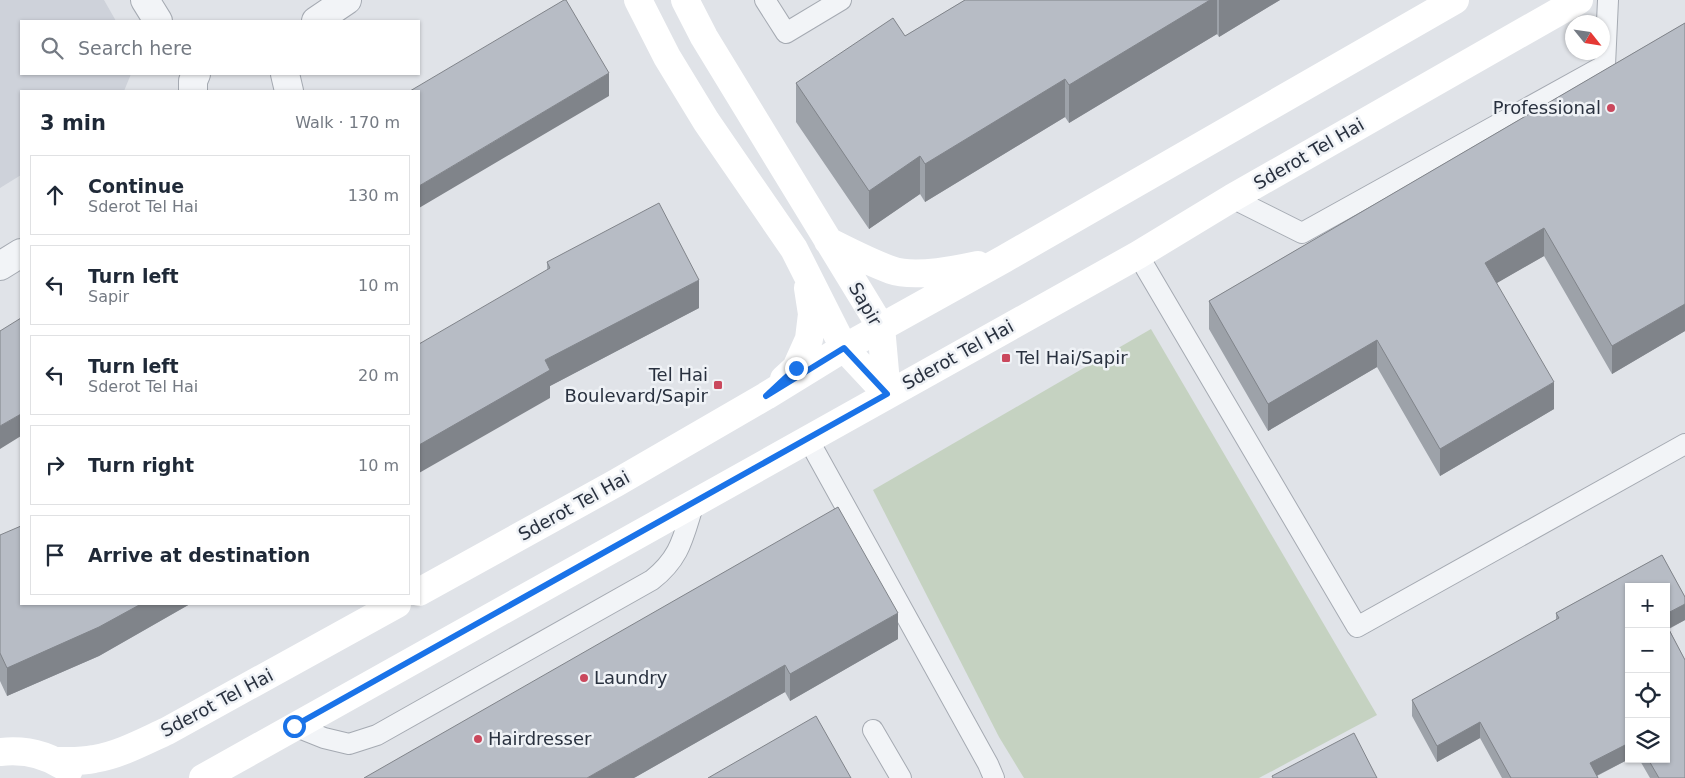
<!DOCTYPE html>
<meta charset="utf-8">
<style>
body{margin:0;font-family:"DejaVu Sans",sans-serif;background:#f2f2f3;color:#1f2937}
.controls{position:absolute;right:15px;bottom:15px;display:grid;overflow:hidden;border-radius:0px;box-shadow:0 1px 4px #0004}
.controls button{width:45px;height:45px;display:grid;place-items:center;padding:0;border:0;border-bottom:1px solid #e0e1e3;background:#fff;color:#1f2937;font:25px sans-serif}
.compass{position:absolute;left:1565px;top:15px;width:45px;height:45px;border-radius:50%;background:#fff;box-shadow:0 1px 4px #0004;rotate:120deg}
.stop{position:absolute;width:15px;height:15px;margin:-11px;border:4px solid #1a73e8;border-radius:50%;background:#fff}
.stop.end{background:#1a73e8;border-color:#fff;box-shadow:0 1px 5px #0008}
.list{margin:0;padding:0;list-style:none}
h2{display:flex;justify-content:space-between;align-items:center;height:65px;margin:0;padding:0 20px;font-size:21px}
h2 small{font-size:16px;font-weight:400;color:#747a83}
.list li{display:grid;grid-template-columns:32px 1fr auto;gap:15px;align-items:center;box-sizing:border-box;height:80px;margin:0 10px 10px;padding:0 10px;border:1px solid #e0e1e3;border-radius:0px}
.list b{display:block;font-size:19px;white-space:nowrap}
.list p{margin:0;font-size:16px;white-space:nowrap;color:#747a83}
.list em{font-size:16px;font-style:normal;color:#747a83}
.icon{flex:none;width:28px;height:28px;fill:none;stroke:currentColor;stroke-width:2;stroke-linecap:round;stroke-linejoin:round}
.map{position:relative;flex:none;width:1685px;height:778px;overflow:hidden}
.search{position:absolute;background:#fff;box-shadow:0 1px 4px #0004;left:20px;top:20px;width:400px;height:55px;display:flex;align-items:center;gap:12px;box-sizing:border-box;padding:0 18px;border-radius:0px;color:#747a83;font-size:19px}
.panel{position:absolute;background:#fff;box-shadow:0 1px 4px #0004;left:20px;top:90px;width:400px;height:515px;border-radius:0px}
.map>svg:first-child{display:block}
</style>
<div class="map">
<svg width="1685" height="778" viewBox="0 0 1685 778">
<rect width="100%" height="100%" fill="#e0e3e8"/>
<path fill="#ced2da" d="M 0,0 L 104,0 L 116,21 L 21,21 L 21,74 L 131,74 L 124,91 L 21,91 L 21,175 L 0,188 Z"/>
<path fill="#c5d2c1" d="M 1151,329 L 1377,715 L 1259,778 L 1024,778 L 999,737 L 873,490 Z"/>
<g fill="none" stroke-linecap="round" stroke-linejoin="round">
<defs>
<path id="lane" d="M 765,0 L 786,33 L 841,0
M 1232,198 L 1302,233 L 1605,65 L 1608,0
M 1138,255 L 1357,627 L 1685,444
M 808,439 L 988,764 L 994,778
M 294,726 L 324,738 L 349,744 L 377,735 L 652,580 C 681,557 683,537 694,503
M 873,730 L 901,778"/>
<path id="street" d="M 145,0 L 158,21
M 316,21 L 347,0
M 285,74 L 289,91
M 193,91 L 193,81 L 196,74
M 0,266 L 21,253"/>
</defs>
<use href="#lane" stroke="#a5aab2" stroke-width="22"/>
<use href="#street" stroke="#a5aab2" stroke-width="30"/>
<use href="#lane" stroke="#f2f4f7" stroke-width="20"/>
<use href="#street" stroke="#f2f4f7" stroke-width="28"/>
<path stroke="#fff" stroke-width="28" d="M 638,0 L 667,57 L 706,121 L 794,249 L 844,348 L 887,394
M 685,0 L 704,37 L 881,327 L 887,394
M 828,241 C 848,251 869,262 891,270 C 913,278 955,270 978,265
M 784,379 L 796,368 L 809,339 L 812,314 L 808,288
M 419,592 L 616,483 L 766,396 L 844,348 L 1004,259 L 1455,0
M 0,752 C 26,749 49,755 69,770
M 54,761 C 67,761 81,762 94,759 C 119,755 143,742 167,731 L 397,604
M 203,778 L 1138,255 L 1232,198 L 1579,0"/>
</g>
<path fill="#9da2a9" d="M 965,0 L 1280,0 L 1219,37 L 1217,34 L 1069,123 L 1065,117 L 925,202 L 920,194 L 869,229 L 796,122 L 796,83 L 905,36 Z
M 1685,23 L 1685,331 L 1612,374 L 1544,256 L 1496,283 L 1554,409 L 1440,476 L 1377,367 L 1268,431 L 1209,329 L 1209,301 Z
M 547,262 L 699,308 L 550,386 L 550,398 Z
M 838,507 L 898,639 L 790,701 L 785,692 L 634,778 Z
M 0,535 L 21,604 L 190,604 L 99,656 L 7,696 L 0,681 Z
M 1662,555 L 1685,597 L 1685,620 L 1669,629 L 1685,660 L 1685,778 L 1650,778 L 1639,759 L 1666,759 L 1666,587 L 1629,587 L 1629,759 L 1597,776 L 1598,778 L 1502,778 L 1480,738 L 1437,762 L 1412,716 L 1412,700 L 1556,620 L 1556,613 Z"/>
<path fill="#80848a" d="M 1210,0 L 1217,0 L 1217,34 L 1069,123 L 1069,85 Z
M 1219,0 L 1280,0 L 1219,37 Z
M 609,73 L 609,96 L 419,208 L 419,186 Z
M 1065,79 L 1065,117 L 925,202 L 925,164 Z
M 920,156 L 920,194 L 869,229 L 869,191 Z
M 1544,228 L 1544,256 L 1485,290 L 1485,263 Z
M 699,280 L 699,308 L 550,386 L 550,398 L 419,473 L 419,445 L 545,360 Z
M 1685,304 L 1685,331 L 1612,374 L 1612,346 Z
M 1377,340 L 1377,367 L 1268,431 L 1268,404 Z
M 1554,382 L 1554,409 L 1440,476 L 1440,449 Z
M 21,414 L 21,436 L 0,449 L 0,426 Z
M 141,604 L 190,604 L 99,656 L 7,696 L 7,668 Z
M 1685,604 L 1685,620 L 1666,630 L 1666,614 Z
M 898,613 L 898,639 L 790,701 L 790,674 Z
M 785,665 L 785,692 L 634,778 L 587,778 Z
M 1480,722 L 1480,738 L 1437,762 L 1437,746 Z
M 1629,743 L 1629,759 L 1592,778 L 1590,763 Z"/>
<path fill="#b7bcc5" stroke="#80848a" d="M 564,0 L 566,0 L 609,73 L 419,186 L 419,91 L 410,91 Z
M 965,0 L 1210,0 L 1069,85 L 1065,79 L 925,164 L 920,156 L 869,191 L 796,83 L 893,18 L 905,36 Z
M 1685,23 L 1685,304 L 1612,346 L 1544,228 L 1485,263 L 1554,382 L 1440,449 L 1377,340 L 1268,404 L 1209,301 Z
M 659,203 L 699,280 L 545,360 L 550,370 L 419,445 L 419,344 L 550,268 L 547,262 Z
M 21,318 L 21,414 L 0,426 L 0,331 Z
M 838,507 L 898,613 L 790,674 L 785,665 L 587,778 L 364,778 Z
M 21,526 L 21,604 L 141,604 L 99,627 L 7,668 L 0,653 L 0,535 Z
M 1662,555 L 1685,597 L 1685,604 L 1666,614 L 1666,587 L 1629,587 L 1629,743 L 1590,763 L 1598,778 L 1511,778 L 1480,722 L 1437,746 L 1412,700 L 1559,618 L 1556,613 Z
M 1666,624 L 1685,660 L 1685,778 L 1659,778 L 1648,759 L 1666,759 Z
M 816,716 L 851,778 L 708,778 Z
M 1354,733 L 1377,778 L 1273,778 L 1272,776 Z"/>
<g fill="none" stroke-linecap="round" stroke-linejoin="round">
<path stroke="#1a73e8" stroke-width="6" d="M 294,726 L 887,394 L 844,348 L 766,396 L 796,368"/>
</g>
<g fill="#ca485d" stroke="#eff2f6" stroke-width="2">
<circle cx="1611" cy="108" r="5"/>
<rect x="1001" y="353" width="10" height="10" rx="2.5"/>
<rect x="713" y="380" width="10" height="10" rx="2.5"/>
<circle cx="584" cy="678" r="5"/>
<circle cx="478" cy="739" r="5"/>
</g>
<g text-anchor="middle" stroke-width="5" stroke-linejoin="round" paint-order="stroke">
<g font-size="18" fill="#29313f" stroke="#eff2f6" text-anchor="start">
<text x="1601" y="114" text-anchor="end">Professional</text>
<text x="1016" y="364">Tel Hai/Sapir</text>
<text x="708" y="381" text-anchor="end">Tel Hai<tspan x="708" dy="21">Boulevard/Sapir</tspan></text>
<text x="594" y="684">Laundry</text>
<text x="488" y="745">Hairdresser</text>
</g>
<g font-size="18" fill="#29313f" stroke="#eff2f6">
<text transform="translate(1309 154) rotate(-30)" y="6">Sderot Tel Hai</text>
<text transform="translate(865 304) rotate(60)" y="6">Sapir</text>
<text transform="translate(958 355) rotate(-29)" y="6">Sderot Tel Hai</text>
<text transform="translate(574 506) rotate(-29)" y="6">Sderot Tel Hai</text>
<text transform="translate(217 703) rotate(-28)" y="6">Sderot Tel Hai</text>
</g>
</g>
</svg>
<div class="controls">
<button>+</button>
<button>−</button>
<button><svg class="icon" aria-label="locate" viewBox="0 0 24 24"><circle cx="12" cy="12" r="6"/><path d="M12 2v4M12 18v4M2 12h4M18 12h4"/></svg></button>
<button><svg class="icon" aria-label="layers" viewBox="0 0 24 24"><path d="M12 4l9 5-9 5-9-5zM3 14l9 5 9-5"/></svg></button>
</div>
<svg class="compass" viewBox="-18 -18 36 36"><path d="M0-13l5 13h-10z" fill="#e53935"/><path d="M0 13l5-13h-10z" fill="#747a83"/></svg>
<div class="stop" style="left:294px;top:726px"></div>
<div class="stop end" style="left:796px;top:368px"></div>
<div class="search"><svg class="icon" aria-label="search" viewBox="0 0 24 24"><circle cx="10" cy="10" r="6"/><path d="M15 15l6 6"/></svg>Search here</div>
<section class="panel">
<h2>3 min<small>Walk · 170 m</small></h2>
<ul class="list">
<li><svg class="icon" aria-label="ahead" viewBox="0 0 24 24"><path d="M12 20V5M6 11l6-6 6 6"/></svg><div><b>Continue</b><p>Sderot Tel Hai</p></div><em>130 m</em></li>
<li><svg class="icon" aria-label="left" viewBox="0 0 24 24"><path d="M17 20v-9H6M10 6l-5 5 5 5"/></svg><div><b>Turn left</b><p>Sapir</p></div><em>10 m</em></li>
<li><svg class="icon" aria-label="left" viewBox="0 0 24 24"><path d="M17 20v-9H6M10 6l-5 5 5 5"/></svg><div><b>Turn left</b><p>Sderot Tel Hai</p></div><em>20 m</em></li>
<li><svg class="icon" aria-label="right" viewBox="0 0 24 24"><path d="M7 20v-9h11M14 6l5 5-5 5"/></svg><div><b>Turn right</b></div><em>10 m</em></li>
<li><svg class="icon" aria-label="arrive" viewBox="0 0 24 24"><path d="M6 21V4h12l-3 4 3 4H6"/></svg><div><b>Arrive at destination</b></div></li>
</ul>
</section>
</div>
